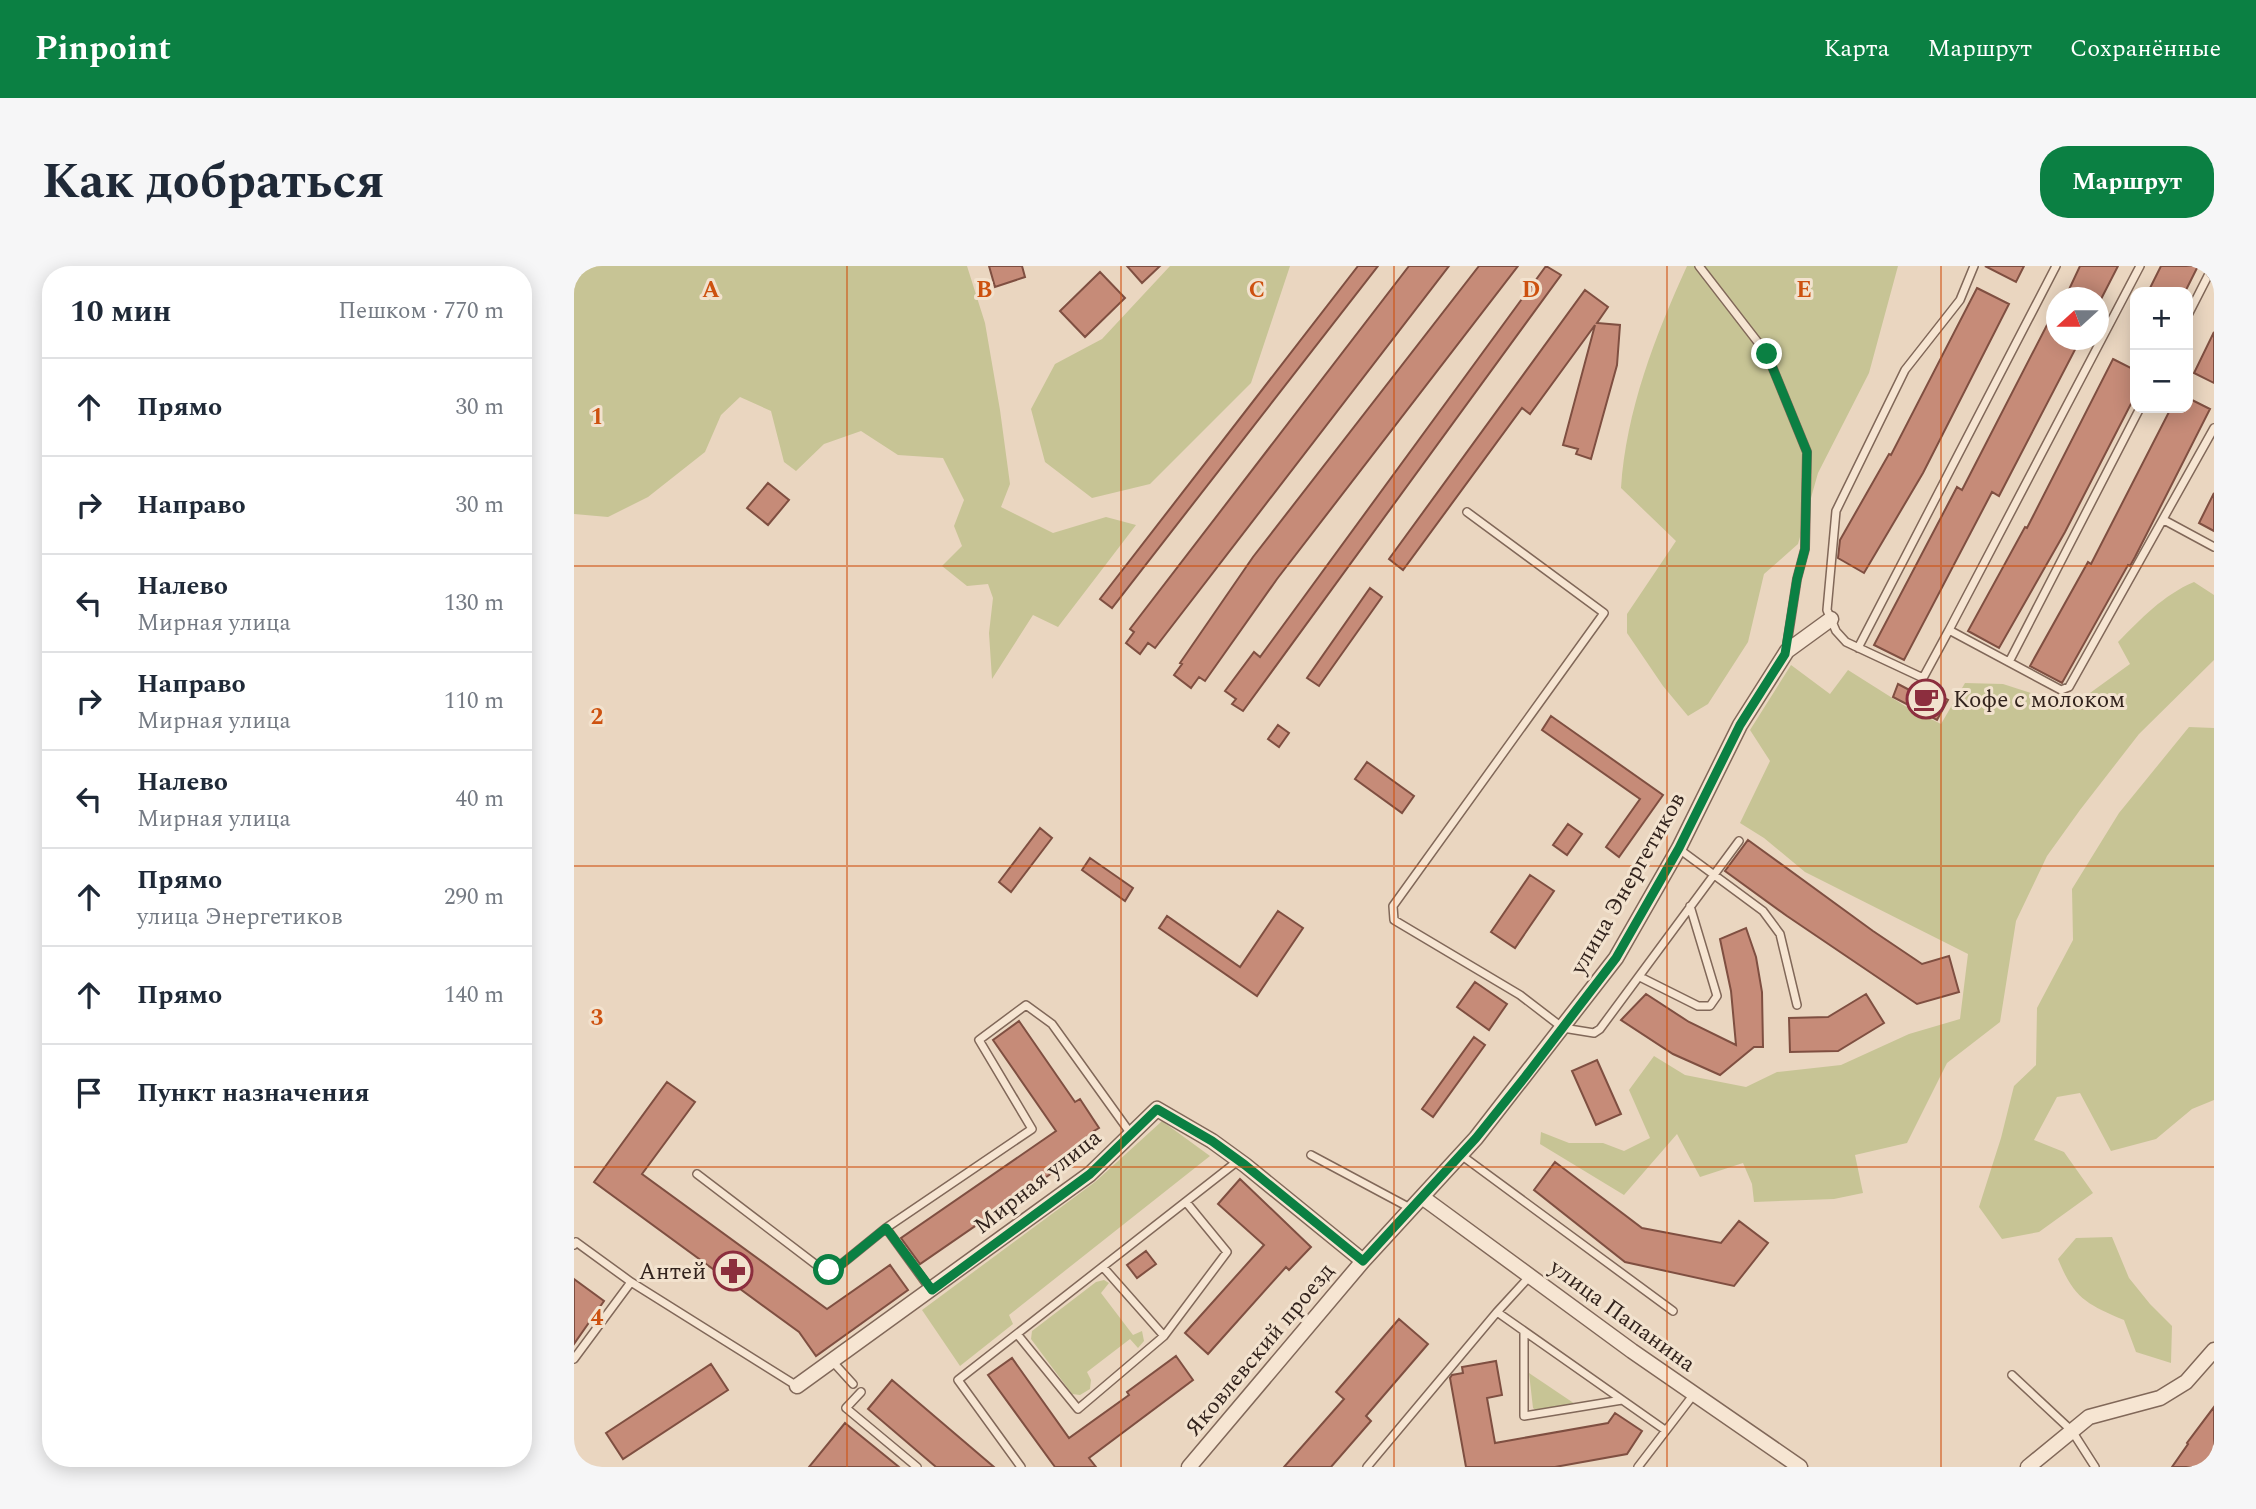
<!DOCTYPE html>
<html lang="ru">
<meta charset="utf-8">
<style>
body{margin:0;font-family:Spectral,serif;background:#f6f6f7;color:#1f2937}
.controls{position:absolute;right:21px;top:21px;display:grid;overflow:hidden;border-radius:14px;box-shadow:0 4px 18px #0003}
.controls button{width:63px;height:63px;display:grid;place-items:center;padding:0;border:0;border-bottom:2px solid #e0e1e3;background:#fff;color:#1f2937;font:35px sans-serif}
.compass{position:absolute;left:1472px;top:21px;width:63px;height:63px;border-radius:50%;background:#fff;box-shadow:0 4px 18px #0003;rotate:249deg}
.stop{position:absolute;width:21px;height:21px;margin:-16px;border:5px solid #0b8043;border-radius:50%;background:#fff}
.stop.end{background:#0b8043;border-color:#fff;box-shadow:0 2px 7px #0008}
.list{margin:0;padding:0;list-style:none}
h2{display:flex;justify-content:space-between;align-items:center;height:91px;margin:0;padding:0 28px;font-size:30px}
h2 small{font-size:23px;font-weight:400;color:#747a83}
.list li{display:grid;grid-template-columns:46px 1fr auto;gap:21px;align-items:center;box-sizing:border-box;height:98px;padding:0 28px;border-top:2px solid #e0e1e3}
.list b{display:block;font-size:26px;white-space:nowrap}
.list p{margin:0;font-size:23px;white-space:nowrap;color:#747a83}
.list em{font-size:23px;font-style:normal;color:#747a83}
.icon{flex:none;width:38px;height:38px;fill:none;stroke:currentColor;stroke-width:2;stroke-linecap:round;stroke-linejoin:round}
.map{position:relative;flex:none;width:1640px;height:1201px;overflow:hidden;border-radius:28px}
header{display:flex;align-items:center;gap:42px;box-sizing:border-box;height:98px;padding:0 35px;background:#0b8043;color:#fff}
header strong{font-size:33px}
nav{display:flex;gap:38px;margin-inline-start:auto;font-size:24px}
.intro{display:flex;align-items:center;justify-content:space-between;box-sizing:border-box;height:168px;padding:0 42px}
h1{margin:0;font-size:49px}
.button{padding:18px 32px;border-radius:28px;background:#0b8043;color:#fff;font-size:24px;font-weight:700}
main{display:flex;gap:42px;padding:0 42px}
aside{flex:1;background:#fff;border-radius:28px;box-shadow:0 4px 18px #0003}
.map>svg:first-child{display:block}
</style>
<header>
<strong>Pinpoint</strong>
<nav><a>Карта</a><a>Маршрут</a><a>Сохранённые</a></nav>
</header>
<div class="intro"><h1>Как добраться</h1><a class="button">Маршрут</a></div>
<main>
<aside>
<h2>10 мин<small>Пешком · 770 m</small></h2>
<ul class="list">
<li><svg class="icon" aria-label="ahead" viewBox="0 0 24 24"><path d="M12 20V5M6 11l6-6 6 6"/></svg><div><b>Прямо</b></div><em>30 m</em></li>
<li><svg class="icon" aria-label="right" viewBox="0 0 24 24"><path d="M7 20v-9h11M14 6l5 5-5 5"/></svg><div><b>Направо</b></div><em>30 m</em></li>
<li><svg class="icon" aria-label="left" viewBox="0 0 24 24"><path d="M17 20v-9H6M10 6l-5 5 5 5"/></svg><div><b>Налево</b><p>Мирная улица</p></div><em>130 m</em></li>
<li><svg class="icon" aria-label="right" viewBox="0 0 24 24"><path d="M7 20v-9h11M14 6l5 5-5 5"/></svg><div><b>Направо</b><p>Мирная улица</p></div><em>110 m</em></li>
<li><svg class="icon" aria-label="left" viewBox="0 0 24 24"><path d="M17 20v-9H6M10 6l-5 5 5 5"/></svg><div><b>Налево</b><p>Мирная улица</p></div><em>40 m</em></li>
<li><svg class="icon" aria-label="ahead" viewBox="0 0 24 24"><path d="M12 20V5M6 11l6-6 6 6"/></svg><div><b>Прямо</b><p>улица Энергетиков</p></div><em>290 m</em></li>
<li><svg class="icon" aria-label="ahead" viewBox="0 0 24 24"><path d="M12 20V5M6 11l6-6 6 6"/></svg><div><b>Прямо</b></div><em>140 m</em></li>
<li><svg class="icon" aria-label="arrive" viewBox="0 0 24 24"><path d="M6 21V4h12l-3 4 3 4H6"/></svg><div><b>Пункт назначения</b></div></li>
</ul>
</aside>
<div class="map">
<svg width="1640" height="1201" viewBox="0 0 1640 1201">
<rect width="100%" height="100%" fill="#ead6c0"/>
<path fill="#c7c495" d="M 0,0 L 393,0 L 411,57 L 426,144 L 436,218 L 427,241 L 479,267 L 532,251 L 562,259 L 484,361 L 459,349 L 418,413 L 415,367 L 419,332 L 414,318 L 393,320 L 368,300 L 388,280 L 380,260 L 390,234 L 369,192 L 324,189 L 287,165 L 250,178 L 222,205 L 210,196 L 197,145 L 166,131 L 147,149 L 131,186 L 74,231 L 34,251 L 0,248 Z
M 596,0 L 716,0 L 677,117 L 576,218 L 518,232 L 471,196 L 457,143 L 481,98 L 528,73 Z
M 1113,0 L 1324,0 L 1295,107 L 1244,207 L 1224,278 L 1190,308 L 1174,376 L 1134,438 L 1114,450 L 1089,420 L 1053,367 L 1053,348 L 1102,275 L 1047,222 C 1052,145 1081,70 1113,0 Z
M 1620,316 L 1640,329 L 1640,394 L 1565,468 L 1506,544 L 1473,590 L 1442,655 L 1426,756 L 1373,797 L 1333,877 L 1281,889 L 1289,927 L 1260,933 L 1180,936 L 1178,918 L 1169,897 L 1126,911 L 1103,868 L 1050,929 L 966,878 L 967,866 L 995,877 L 1029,877 L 1050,885 L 1076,872 L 1055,824 L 1080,790 L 1111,809 L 1172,821 L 1203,806 L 1267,799 L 1335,768 L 1386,753 L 1394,688 L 1231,606 L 1190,572 L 1166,557 L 1196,495 L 1176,464 L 1217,399 L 1256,428 L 1274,404 L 1331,440 L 1367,458 L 1391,417 L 1429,418 L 1498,440 L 1556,398 L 1544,376 C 1567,353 1589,329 1620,316 Z
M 1615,461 L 1640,462 L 1640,834 L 1618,843 L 1582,873 L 1537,885 L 1506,827 L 1483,831 L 1460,874 L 1490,886 L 1519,927 L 1465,966 L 1428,973 L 1405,941 L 1427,872 L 1440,820 L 1462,799 L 1463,742 L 1499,674 L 1498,623 L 1545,547 Z
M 588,855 L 636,890 L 435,1049 L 439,1058 L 386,1100 L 348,1044 L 521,916 Z
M 1538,971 L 1555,1012 L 1576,1038 L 1598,1060 L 1597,1097 L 1562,1086 L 1550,1054 C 1512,1038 1500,1032 1484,993 L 1502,972 Z
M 530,1014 L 535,1017 L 527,1027 L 559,1069 L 568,1065 L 570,1075 L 564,1082 L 556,1073 L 513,1106 L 517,1114 L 516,1123 L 506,1129 L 498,1128 L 457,1073 L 458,1065 L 522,1016 Z
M 955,1107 L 1004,1140 L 965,1147 L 959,1142 Z"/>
<path fill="#c68b78" stroke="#7f4f41" stroke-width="2" d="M 415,0 L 448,0 L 451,11 L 421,21 Z
M 553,0 L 586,0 L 568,17 Z
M 784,0 L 804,0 L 538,342 L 526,333 Z
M 835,0 L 875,0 L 581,382 L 574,377 L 566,388 L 552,377 L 560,366 L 556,363 Z
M 905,0 L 944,0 L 703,313 L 631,415 L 625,411 L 617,422 L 600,409 L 608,398 L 606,397 L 679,291 Z
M 972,0 L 987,9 L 669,445 L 658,438 L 662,433 L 651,425 L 680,386 L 686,391 Z
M 1411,0 L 1450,0 L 1442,16 Z
M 1506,0 L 1544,0 L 1524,39 L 1524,32 L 1491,32 Z
M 1587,0 L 1624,0 L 1611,26 L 1574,26 Z
M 526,6 L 551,32 L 511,71 L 486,45 Z
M 1403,22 L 1435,38 L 1349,207 L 1290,307 L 1264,292 L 1266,274 L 1315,188 L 1317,189 Z
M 1011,24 L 1034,41 L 1023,57 L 1046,59 L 1043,99 L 1017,193 L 1002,188 L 1004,183 L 989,179 L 1021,59 L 956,148 L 948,142 L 829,304 L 815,293 Z
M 1474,57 L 1482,61 L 1482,74 L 1506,74 L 1425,230 L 1418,226 L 1330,394 L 1300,379 L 1383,221 L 1388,224 Z
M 1640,66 L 1640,117 L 1620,107 Z
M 1539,93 L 1561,104 L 1561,130 L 1491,266 L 1425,382 L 1394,365 L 1451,261 L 1453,262 Z
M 1614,132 L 1636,143 L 1561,291 L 1556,300 L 1554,299 L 1488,417 L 1456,400 L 1514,296 L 1517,298 L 1597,142 L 1614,142 Z
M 194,217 L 215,234 L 194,259 L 173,242 Z
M 1640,227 L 1640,265 L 1625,257 Z
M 796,322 L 808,331 L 745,420 L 733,412 Z
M 1324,418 L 1345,429 L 1354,423 L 1374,434 L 1363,454 L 1319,431 Z
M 977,450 L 1089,529 L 1045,591 L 1032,581 L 1066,533 L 968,464 Z
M 704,459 L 715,467 L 705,481 L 694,473 Z
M 793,496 L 840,530 L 828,547 L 781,513 Z
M 994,558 L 1008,568 L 993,589 L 979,579 Z
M 466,562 L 478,572 L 437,626 L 425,616 Z
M 1174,574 L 1299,665 L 1348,698 L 1375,690 L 1385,726 L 1343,738 L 1213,650 L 1151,605 Z
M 516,592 L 559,622 L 551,635 L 508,604 Z
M 956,609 L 980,625 L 941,682 L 917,666 Z
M 704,645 L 729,662 L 683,730 L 585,662 L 593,650 L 666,701 Z
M 1172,662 L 1182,691 L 1188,726 L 1189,781 L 1180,781 L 1146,809 L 1099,788 L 1047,754 L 1072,728 L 1115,756 L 1162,779 L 1157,725 L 1146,673 Z
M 901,716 L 933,738 L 915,764 L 883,741 Z
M 1292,728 L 1310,757 L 1264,785 L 1216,786 L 1215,752 L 1254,751 Z
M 445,755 L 501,836 L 506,833 L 525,862 L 520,865 L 526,874 L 346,998 L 327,972 L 482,865 L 419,774 Z
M 900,771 L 911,779 L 859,851 L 848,843 Z
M 1023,794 L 1047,848 L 1022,859 L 998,805 Z
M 93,816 L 121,836 L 68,908 L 253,1043 L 316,999 L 334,1024 L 242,1090 L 225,1066 L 20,916 Z
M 981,896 L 1068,962 L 1147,977 L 1165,955 L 1194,977 L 1160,1020 L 1051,996 L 960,924 Z
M 666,913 L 737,981 L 715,1004 L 712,1001 L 634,1088 L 611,1067 L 690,979 L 644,938 Z
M 572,985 L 582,998 L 563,1012 L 553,999 Z
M 0,1013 L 30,1035 L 0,1078 Z
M 825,1053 L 854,1078 L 792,1150 L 797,1155 L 757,1201 L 710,1201 L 770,1133 L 762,1126 Z
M 602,1090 L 619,1114 L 515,1192 L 522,1201 L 481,1201 L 414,1109 L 438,1092 L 495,1172 L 555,1129 L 553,1126 Z
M 922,1095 L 928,1129 L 913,1132 L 921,1177 L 1034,1157 L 1041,1147 L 1068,1165 L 1053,1188 L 981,1201 L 892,1201 L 876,1112 L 878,1109 L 889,1107 L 888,1101 Z
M 137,1098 L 154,1124 L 49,1193 L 32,1167 Z
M 318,1114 L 420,1201 L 362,1201 L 294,1143 Z
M 1640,1141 L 1640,1201 L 1598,1201 L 1614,1178 L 1613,1177 Z
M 271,1157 L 325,1201 L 235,1201 Z"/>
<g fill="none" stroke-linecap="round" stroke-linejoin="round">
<defs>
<path id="lane" d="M 1125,0 L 1193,88 L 1233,186 L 1231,283 L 1223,313 L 1212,384
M 1400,0 L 1386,34 L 1331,104 L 1262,245 L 1253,344 L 1262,365 L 1272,376 L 1349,412 L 1375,364 L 1487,424 L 1495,421 L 1640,162
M 1614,49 L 1639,0
M 893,246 L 1030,347 L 819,640 L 820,654 L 946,729 L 989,762 L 1020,767 L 1026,763 L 1165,575
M 1590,254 L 1640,281
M 1375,364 L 1566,0
M 1284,382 L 1482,0
M 1435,396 L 1566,142
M 1105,583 L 1189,645 L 1206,668 L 1223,739
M 1066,711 L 1124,740 L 1136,740 L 1143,730 L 1116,640
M 737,889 L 838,943
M 887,889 L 1099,1045
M 123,908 L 249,1004 L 264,1001 L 312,962
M 0,979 L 2,976 L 57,1016 L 223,1120
M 529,1001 L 590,1070 L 653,986 L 612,936
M 357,1024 L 312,962 L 458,863 L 405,774 L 452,739 L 478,758 L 557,868
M 923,1046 L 1091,1164
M 950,1065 L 950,1150 L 1048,1134
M 443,1068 L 504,1143 L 590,1070
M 0,1093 L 57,1016
M 259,1096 L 279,1118
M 1438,1109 L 1498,1165 L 1521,1201
M 287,1126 L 272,1142 L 343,1201
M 447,1201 L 384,1114 L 665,894
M 793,1201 L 923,1046 L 956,1010
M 1064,1201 L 1120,1128"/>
<path id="street" d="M 848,931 L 1058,1085 L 1226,1201
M 223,1120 L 516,908 L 583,843 L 638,875 L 671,899 L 789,995 L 902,872 L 1042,692 L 1105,582 L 1166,459 L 1213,385 L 1257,353
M 615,1201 L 789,995
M 1454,1201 L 1515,1151 L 1586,1132 L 1612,1116 L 1640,1084"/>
</defs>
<use href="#lane" stroke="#816859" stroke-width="10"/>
<use href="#street" stroke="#816859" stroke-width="17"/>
<use href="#lane" stroke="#f6e5d2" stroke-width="7"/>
<use href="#street" stroke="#f6e5d2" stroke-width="14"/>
</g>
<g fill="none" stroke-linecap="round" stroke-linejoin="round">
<path stroke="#0b8043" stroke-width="9" d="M 255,1004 L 264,1001 L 312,962 L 358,1024 L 516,908 L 583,843 L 638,875 L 671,899 L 789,995 L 902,872 L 951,811 L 1042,692 L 1105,582 L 1166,459 L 1211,388 L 1223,313 L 1231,283 L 1233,186 L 1193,88"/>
</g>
<path fill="none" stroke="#cd510f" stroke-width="2" stroke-opacity="0.55" d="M 273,0 L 273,1201M 547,0 L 547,1201M 820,0 L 820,1201M 1093,0 L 1093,1201M 1367,0 L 1367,1201M 0,300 L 1640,300M 0,600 L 1640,600M 0,901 L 1640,901"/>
<defs>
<symbol id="cafe-ring" viewBox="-11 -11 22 22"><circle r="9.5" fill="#f2e2ce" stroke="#8c2e3e" stroke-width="1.5"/><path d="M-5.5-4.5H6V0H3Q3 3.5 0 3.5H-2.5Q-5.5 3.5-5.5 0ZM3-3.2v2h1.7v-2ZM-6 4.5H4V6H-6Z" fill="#8c2e3e"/></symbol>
<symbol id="pharmacy-ring" viewBox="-11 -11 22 22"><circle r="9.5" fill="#f2e2ce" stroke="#8c2e3e" stroke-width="1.5"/><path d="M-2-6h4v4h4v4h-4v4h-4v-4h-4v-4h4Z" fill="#8c2e3e"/></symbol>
</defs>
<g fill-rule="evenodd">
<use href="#cafe-ring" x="1330" y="411" width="44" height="44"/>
<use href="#pharmacy-ring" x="137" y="983" width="44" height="44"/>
</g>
<g text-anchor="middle" stroke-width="6" stroke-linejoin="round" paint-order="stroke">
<g font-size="23" fill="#32231d" stroke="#f2e2ce" text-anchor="start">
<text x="1379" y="441">Кофе с молоком</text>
<text x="132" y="1013" text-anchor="end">Антей</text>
</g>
<g font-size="23" fill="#32231d" stroke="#f2e2ce">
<text transform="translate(1053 617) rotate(-60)" y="8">улица Энергетиков</text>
<text transform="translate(463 915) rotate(-38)" y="8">Мирная улица</text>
<text transform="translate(1049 1049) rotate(36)" y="8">улица Папанина</text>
<text transform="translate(685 1083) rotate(-50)" y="8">Яковлевский проезд</text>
</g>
</g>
<g font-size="23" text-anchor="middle" font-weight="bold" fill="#cd510f" stroke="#f2e2ce" stroke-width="6" stroke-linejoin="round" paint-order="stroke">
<text x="137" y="31">A</text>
<text x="410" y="31">B</text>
<text x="683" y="31">C</text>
<text x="957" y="31">D</text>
<text x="1230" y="31">E</text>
<text x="23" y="158">1</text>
<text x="23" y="458">2</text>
<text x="23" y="759">3</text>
<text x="23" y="1059">4</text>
</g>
</svg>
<div class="controls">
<button>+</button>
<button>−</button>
</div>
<svg class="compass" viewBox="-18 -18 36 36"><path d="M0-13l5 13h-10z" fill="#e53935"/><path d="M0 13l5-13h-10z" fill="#747a83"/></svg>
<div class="stop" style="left:255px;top:1004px"></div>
<div class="stop end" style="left:1193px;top:88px"></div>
</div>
</main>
